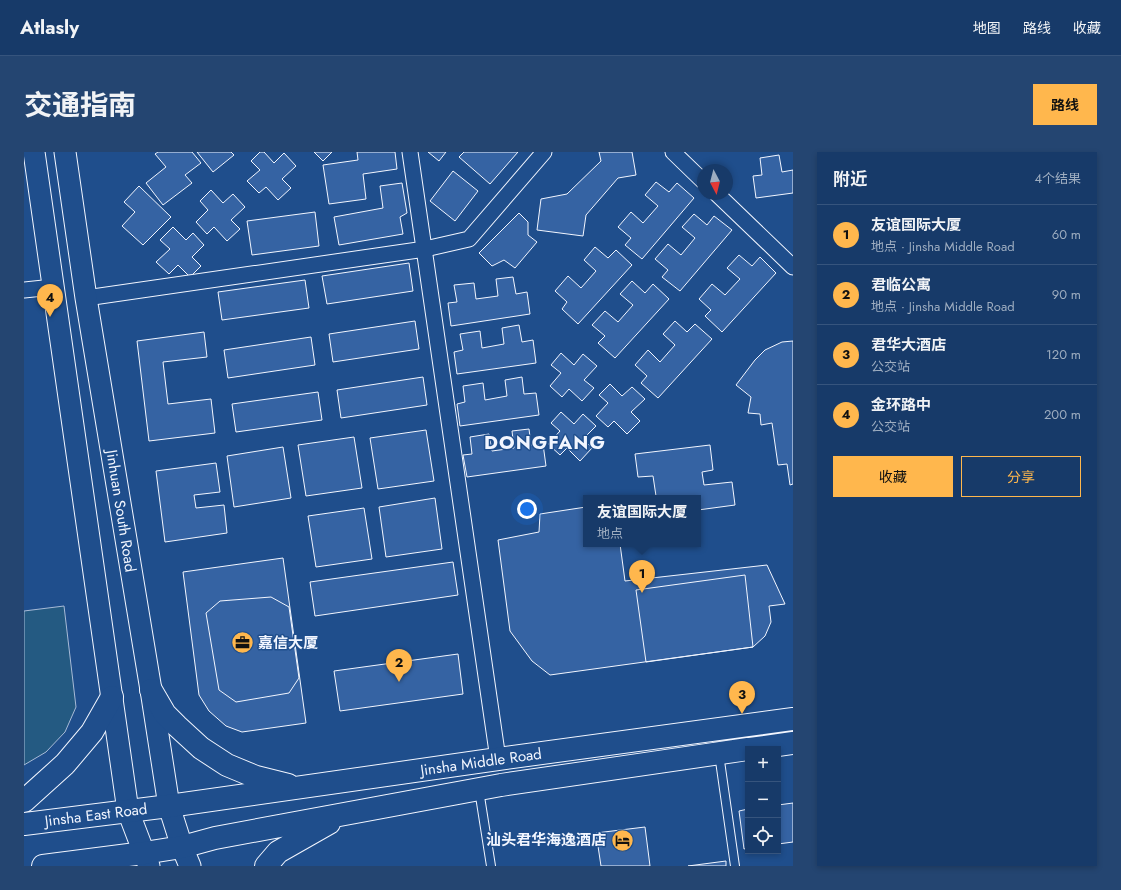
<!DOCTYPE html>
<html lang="zh">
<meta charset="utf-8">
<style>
body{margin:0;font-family:Jost,"Noto Sans SC",sans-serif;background:#244571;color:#f1f3f6}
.controls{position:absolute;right:12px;bottom:12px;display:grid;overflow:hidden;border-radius:0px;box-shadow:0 2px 6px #0003}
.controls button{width:36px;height:36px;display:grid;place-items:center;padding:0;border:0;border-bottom:1px solid #36547d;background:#173a69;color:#f1f3f6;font:20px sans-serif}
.compass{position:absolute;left:673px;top:12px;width:36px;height:36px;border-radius:50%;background:#173a69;box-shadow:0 2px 6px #0003;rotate:173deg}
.you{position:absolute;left:503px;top:357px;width:14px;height:14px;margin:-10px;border:3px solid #fff;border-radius:50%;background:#1a73e8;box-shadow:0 0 0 6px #1a73e833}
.badge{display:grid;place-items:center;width:26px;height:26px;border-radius:50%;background:#ffb74d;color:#111;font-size:13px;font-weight:700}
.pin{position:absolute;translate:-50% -33px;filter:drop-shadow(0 1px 2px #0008)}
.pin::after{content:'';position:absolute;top:21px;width:14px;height:12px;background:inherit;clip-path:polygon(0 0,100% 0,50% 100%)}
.popup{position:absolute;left:559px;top:343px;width:118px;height:52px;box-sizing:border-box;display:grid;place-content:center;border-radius:0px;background:#173a69;filter:drop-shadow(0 1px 3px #0005);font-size:13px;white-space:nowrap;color:#9eadc0}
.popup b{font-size:15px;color:#f1f3f6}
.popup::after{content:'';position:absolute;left:50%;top:100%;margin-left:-8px;border:8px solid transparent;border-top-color:#173a69}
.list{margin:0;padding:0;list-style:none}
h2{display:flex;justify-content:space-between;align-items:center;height:52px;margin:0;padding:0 16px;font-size:17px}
h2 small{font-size:13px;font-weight:400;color:#9eadc0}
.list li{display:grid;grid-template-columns:26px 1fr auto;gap:12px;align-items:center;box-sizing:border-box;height:60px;padding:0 16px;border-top:1px solid #36547d}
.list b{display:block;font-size:15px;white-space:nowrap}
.list p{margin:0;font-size:13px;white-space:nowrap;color:#9eadc0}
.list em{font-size:13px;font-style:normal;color:#9eadc0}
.actions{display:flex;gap:8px;padding:12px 16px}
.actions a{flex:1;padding:9px 0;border:1px solid #ffb74d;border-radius:0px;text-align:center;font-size:14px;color:#ffb74d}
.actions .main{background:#ffb74d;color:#111}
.icon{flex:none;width:22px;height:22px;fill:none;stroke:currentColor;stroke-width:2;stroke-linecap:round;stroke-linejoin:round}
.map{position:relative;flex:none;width:769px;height:714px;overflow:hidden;border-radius:0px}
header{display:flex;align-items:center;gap:24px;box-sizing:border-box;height:56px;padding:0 20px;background:#173a69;border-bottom:1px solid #36547d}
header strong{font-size:19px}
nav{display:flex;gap:22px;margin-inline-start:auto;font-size:14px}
.intro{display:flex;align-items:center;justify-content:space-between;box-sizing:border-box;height:96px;padding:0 24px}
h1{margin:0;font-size:28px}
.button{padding:10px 18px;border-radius:0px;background:#ffb74d;color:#111;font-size:14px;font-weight:700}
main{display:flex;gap:24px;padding:0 24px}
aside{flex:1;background:#173a69;border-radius:0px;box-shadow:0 2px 6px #0003}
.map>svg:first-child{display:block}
</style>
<header>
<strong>Atlasly</strong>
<nav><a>地图</a><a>路线</a><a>收藏</a></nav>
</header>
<div class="intro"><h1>交通指南</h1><a class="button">路线</a></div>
<main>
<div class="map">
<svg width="769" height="714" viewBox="0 0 769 714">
<rect width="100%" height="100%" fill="#1f4e8c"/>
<path fill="#245a82" stroke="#a8bbd7" d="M 40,454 L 52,555 L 41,580 L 22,600 L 0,613 L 0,459 Z"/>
<path fill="#3563a3" stroke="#f2f6ff" d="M 134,0 L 168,0 L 177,11 L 161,23 L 168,31 L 139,53 L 122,31 L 142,15 L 131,2 Z
M 173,0 L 207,0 L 210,3 L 189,20 Z
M 236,0 L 240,0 L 250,11 L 260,1 L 272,14 L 258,27 L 267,36 L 254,48 L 242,35 L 235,41 L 223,29 L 236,18 L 227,9 Z
M 290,0 L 308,0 L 299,9 Z
M 333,0 L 371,0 L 373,17 L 339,22 L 342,47 L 305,52 L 299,13 L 334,8 Z
M 404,0 L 422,0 L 415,9 Z
M 440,0 L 494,0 L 466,32 L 435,5 Z
M 575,0 L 608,0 L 612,23 L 594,26 L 562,63 L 559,84 L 513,78 L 517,47 L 543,42 L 577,9 Z
M 755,3 L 758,20 L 769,18 L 769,41 L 732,46 L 729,24 L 738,23 L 736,6 Z
M 429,19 L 454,39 L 431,69 L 406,49 Z
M 632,30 L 645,40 L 653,31 L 670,46 L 618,107 L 601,93 L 607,86 L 594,75 L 607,60 L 619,71 L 634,54 L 621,43 Z
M 378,31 L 383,61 L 376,65 L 379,82 L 315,93 L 310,65 L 359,56 L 356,34 Z
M 115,34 L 147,65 L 119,93 L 98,74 L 111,60 L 100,50 Z
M 187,38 L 199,51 L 209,42 L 221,55 L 207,68 L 216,77 L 203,89 L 190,75 L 183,82 L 172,70 L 184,58 L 176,49 Z
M 291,60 L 295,94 L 228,103 L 223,69 Z
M 495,61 L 504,70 L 504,83 L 513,90 L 491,116 L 480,108 L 468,114 L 455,101 Z
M 670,62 L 683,73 L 690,64 L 708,78 L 656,139 L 638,125 L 644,118 L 631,107 L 644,92 L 657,103 L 671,86 L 658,75 Z
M 149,75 L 162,88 L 169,81 L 180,93 L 168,105 L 177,114 L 166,125 L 154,113 L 145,122 L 132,110 L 146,97 L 136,88 Z
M 571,95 L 584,106 L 592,98 L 608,113 L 554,172 L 538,157 L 543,150 L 531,139 L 544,124 L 557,136 L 572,119 L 560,108 Z
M 715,103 L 728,114 L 736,105 L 752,121 L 698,180 L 681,164 L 687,158 L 675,147 L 688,132 L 701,143 L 716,127 L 703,116 Z
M 385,111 L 389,139 L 303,152 L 298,124 Z
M 489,125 L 492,142 L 503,140 L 506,162 L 427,174 L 424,151 L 433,150 L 430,133 L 450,131 L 452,147 L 474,144 L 472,127 Z
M 281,128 L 285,156 L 198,168 L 194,140 Z
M 608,129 L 621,141 L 629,132 L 645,147 L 591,206 L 574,191 L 581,184 L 568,173 L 581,159 L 594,170 L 609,153 L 596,142 Z
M 391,169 L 395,197 L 309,210 L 305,182 Z
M 651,169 L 663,180 L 671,172 L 688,187 L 634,246 L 617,231 L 623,224 L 611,213 L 624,198 L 636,210 L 651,193 L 639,182 Z
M 495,173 L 498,190 L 509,188 L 512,211 L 433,222 L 430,200 L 439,198 L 436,182 L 456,179 L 458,196 L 480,192 L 478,176 Z
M 180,180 L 183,205 L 139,210 L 144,252 L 187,247 L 191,281 L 125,289 L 113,189 Z
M 287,185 L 291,213 L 204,226 L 200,198 Z
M 769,189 L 769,332 L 766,333 L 763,312 L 754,313 L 748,271 L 737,273 L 736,262 L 724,261 L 727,245 L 712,233 L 731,208 L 741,198 L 758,190 Z
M 537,201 L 550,213 L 559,202 L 573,214 L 560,228 L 570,236 L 558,249 L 545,237 L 538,245 L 526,234 L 537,221 L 527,213 Z
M 399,225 L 403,253 L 317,266 L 313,238 Z
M 498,225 L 500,242 L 512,241 L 515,263 L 436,274 L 433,252 L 441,250 L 439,234 L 459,231 L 461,248 L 483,244 L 481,228 Z
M 586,232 L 598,244 L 608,235 L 621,247 L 607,260 L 616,269 L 603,282 L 590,269 L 584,275 L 572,264 L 584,251 L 575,243 Z
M 294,240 L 298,268 L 212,280 L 208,252 Z
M 537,260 L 550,272 L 559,262 L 572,274 L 559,287 L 568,296 L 556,309 L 543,296 L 536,303 L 524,292 L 536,279 L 527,271 Z
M 505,277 L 507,293 L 519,292 L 522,314 L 443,325 L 439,303 L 448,302 L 446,285 L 465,282 L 468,299 L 490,296 L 488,279 Z
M 402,278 L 410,329 L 354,337 L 346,286 Z
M 330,285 L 338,336 L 282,344 L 274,293 Z
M 686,293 L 689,318 L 678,320 L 680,333 L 708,330 L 711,353 L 674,358 L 674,346 L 617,346 L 632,344 L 629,324 L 614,325 L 611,302 Z
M 259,295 L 267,346 L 210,355 L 203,304 Z
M 192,311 L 196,340 L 170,343 L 172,356 L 200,353 L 203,381 L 141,390 L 132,319 Z
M 411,346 L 418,397 L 362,405 L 355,355 Z
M 562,355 L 562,392 L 596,392 L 601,429 L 743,413 L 761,452 L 745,454 L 747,470 L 741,484 L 729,495 L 526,523 L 508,509 L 486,479 L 474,388 L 515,380 L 516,362 Z
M 340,356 L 348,407 L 292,415 L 284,364 Z
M 259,406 L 282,571 L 218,580 L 202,574 L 185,559 L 175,543 L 159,420 Z
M 429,410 L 434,443 L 291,464 L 286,430 Z
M 721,423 L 729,495 L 622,510 L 612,438 Z
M 247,445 L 265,455 L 275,526 L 265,541 L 212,550 L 195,538 L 182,461 L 196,449 Z
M 434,502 L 439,542 L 316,559 L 310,519 Z
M 769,651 L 769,690 L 754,692 L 754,653 Z
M 724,657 L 724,696 L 720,697 L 715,659 Z
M 621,675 L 626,714 L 577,714 L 572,681 Z
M 702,709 L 702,714 L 664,714 Z"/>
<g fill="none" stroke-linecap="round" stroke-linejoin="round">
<defs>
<path id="lane" d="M 695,602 L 711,714
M 455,638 L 467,714"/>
<path id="street" d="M 386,0 L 474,607
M 649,0 L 679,29
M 693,42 L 769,115
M 0,138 L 29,135
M 62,146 L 401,97 L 445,87 L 520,0"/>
<path id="secondary" d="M 10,0 L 104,659 L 125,714
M 41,0 L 62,146 L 127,538 L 145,654 L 158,695 L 166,714"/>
<path id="primary" d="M 127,538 L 141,562 L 153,574 L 177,596 L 203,613 L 232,625 L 264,633
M 726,597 L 769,591
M 0,649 L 41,612 L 68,580 L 88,545
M 0,672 L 145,654 L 474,607 L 769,567
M 19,714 L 120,701 L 158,695 L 191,686 L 477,633 L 724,597
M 242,714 L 254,700 L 305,671"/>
</defs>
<use href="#lane" stroke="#f2f6ff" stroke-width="10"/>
<use href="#street" stroke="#f2f6ff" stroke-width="17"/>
<use href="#secondary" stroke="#f2f6ff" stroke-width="23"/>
<use href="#primary" stroke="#f2f6ff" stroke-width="24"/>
<use href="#lane" stroke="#1f4e8c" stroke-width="8"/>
<use href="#street" stroke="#1f4e8c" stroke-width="15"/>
<use href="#secondary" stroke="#1f4e8c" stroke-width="21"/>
<use href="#primary" stroke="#1f4e8c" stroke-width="22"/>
</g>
<defs>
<symbol id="office-disc" viewBox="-11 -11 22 22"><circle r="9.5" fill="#ffb74d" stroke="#1f4e8c"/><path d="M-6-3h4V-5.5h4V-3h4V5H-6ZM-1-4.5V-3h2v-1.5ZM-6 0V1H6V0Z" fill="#111"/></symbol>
<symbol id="hotel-disc" viewBox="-11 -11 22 22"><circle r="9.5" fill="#ffb74d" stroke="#1f4e8c"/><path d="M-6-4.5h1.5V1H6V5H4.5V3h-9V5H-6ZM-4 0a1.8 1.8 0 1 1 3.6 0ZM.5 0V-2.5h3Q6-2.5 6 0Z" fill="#111"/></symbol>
</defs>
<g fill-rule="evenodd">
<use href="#office-disc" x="206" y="478" width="25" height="25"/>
<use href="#hotel-disc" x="586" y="676" width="25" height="25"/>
</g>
<g text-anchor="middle" stroke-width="3" stroke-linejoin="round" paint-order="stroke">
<g font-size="15" fill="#f2f6ff" stroke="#1f4e8c">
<text transform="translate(97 359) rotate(81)" y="5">Jinhuan South Road</text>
<text transform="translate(457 610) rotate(-8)" y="5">Jinsha Middle Road</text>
<text transform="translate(72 663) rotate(-7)" y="5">Jinsha East Road</text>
</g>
<g font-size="15" font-weight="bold" fill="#f2f6ff" stroke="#1f4e8c" text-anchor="start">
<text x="234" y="496">嘉信大厦</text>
<text x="582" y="693" text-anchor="end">汕头君华海逸酒店</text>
</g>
<g font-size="19" font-weight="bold" letter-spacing="1" fill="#f2f6ff" stroke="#1f4e8c">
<text x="521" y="297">DONGFANG</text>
</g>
</g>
</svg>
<div class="controls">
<button>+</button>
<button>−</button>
<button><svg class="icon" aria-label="locate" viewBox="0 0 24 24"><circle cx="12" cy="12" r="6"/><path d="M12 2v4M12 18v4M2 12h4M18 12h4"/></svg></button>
</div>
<svg class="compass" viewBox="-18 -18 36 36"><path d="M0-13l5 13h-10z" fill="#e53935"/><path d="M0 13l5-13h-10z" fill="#9eadc0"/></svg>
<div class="you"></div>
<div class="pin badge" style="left:618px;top:441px">1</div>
<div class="popup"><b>友谊国际大厦</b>地点</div>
<div class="pin badge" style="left:375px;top:530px">2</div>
<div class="pin badge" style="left:718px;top:562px">3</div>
<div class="pin badge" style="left:26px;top:165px">4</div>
</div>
<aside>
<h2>附近<small>4个结果</small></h2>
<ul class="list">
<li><span class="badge">1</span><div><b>友谊国际大厦</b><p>地点 · Jinsha Middle Road</p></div><em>60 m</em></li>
<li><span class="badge">2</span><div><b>君临公寓</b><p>地点 · Jinsha Middle Road</p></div><em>90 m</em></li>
<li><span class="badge">3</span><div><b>君华大酒店</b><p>公交站</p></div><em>120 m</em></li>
<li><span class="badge">4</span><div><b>金环路中</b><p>公交站</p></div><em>200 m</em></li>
</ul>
<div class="actions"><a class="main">收藏</a><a>分享</a></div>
</aside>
</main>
